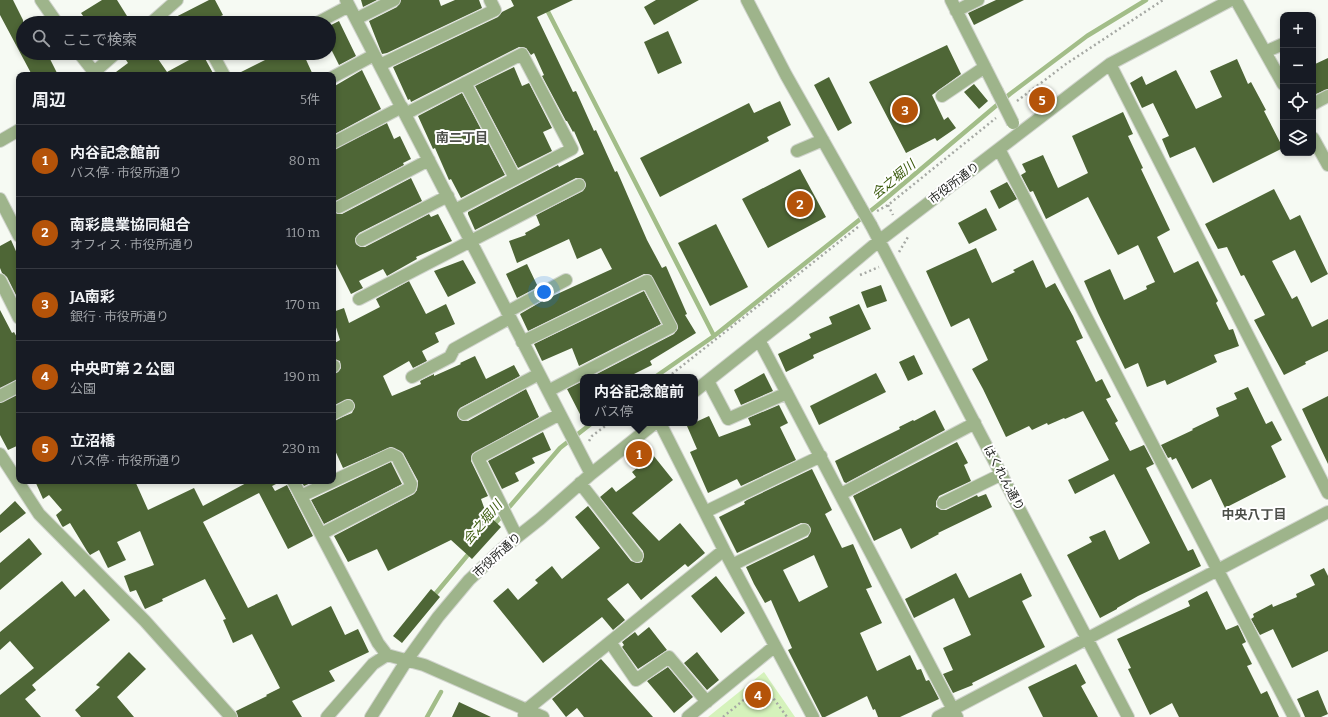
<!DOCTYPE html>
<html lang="ja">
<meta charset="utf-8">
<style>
body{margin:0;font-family:Bitter,"Noto Sans JP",serif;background:#242831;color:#f1f3f6}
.controls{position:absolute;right:12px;top:12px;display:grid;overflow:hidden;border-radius:8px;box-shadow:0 2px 6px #0003}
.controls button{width:36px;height:36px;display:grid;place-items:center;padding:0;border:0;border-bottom:1px solid #363941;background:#171b24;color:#f1f3f6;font:20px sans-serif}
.you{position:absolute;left:544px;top:292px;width:14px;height:14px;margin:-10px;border:3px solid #fff;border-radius:50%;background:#1a73e8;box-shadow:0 0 0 6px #1a73e833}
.badge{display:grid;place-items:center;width:26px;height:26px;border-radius:50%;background:#b45309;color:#fff;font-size:13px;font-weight:700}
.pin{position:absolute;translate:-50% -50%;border:2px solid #fff;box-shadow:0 1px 4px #0006}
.popup{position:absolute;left:580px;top:374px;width:118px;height:52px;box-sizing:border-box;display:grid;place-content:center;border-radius:8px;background:#171b24;filter:drop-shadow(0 1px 3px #0005);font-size:13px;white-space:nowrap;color:#9ea1a6}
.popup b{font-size:15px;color:#f1f3f6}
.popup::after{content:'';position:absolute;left:50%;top:100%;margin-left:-8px;border:8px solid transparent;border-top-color:#171b24}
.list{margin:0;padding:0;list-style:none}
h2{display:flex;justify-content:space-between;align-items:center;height:52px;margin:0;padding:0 16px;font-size:17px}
h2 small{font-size:13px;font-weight:400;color:#9ea1a6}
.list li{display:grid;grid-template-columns:26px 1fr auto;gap:12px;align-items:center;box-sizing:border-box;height:72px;padding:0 16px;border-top:1px solid #363941}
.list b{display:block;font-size:15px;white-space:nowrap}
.list p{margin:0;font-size:13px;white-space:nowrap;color:#9ea1a6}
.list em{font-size:13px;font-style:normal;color:#9ea1a6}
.icon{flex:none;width:22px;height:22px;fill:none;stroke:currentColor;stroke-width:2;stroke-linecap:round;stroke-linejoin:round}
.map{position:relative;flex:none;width:1328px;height:717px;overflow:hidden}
.search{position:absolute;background:#171b24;box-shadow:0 2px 6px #0003;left:16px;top:16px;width:320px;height:44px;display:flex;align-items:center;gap:10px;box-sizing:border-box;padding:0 14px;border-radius:22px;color:#9ea1a6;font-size:15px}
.panel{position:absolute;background:#171b24;box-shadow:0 2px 6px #0003;left:16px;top:72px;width:320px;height:412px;border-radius:8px}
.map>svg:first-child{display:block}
</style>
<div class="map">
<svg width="1328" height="717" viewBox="0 0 1328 717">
<rect width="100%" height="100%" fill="#f6faf3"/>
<path fill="#d5f2bb" d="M 764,672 L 795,717 L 708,717 Z"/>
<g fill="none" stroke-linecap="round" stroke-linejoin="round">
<path stroke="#a2bd88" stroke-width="4.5" d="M 542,0 L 714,336
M 655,377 L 714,336 L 883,201 L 1010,94 L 1087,36 L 1146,0
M 493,526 L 560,448 L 592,423
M 432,598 L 471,551
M 427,717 L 441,692"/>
</g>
<path fill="#4e6636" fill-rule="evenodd" d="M 0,0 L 13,0 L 23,20 L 23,53 L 47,53 L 58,75 L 32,75 L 0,15 Z
M 102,0 L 117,0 L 127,16 L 117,23 L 88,23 L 81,13 Z
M 209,0 L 215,0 L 223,15 L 207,23 L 164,23 Z
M 361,0 L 377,0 L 363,7 Z
M 401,0 L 439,0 L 441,6 L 455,0 L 479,0 L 482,8 L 387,53 L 382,54 L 369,21 L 397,7 Z
M 511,0 L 573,0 L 537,17 L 573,92 L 576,91 L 594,131 L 596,130 L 615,172 L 617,171 L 647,240 L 662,268 L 666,266 L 687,314 L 685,315 L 696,333 L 650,361 L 652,365 L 628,377 L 591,377 L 674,334 L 678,328 L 651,275 L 644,274 L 528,331 L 520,314 L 544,300 L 612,269 L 601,248 L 577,259 L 569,239 L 517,263 L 509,241 L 526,235 L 525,233 L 540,225 L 536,215 L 583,191 L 586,185 L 583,179 L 576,178 L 475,230 L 468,214 L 468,212 L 558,165 L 559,167 L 584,154 L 574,131 L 573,132 L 567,121 L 566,121 L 542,76 L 544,75 L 534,53 L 531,55 L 526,48 L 519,47 L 411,102 L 410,99 L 408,100 L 393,67 L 498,17 L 502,12 L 514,6 Z
M 656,0 L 699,0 L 654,25 L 644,7 Z
M 996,0 L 1024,0 L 974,25 L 968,13 Z
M 339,21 L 356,56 L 339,65 L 329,45 L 329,26 Z
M 668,31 L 682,63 L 658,74 L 644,42 Z
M 947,45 L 961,74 L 932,95 L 944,120 L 948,117 L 956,128 L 937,141 L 935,138 L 906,153 L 869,82 Z
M 137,53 L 154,53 L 167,72 L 202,53 L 214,75 L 112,75 L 128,63 L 126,60 Z
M 279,53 L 303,53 L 313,75 L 235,75 Z
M 1328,58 L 1328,89 L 1316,94 L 1313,87 L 1313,65 Z
M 1237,59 L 1248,84 L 1251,82 L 1266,110 L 1264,111 L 1283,148 L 1213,183 L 1195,147 L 1170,158 L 1162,139 L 1169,136 L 1153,103 L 1142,108 L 1130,83 L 1142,76 L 1146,85 L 1176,70 L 1196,109 L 1222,97 L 1210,71 Z
M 514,67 L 522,86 L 529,83 L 552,128 L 543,132 L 552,151 L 518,168 L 475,86 Z
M 362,70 L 381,109 L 333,135 L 333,87 Z
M 829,77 L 852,123 L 838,131 L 814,85 Z
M 974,84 L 988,101 L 979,109 L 964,92 Z
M 462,93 L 505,175 L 461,198 L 451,179 L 449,180 L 435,148 L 433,149 L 418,116 Z
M 780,101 L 791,125 L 767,137 L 769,141 L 660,197 L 640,158 L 749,103 L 754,113 Z
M 1123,112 L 1133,134 L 1128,136 L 1143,168 L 1141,169 L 1170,230 L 1157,237 L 1174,273 L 1198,261 L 1218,301 L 1216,303 L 1229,330 L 1233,329 L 1239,346 L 1214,355 L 1217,362 L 1167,385 L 1165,380 L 1147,387 L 1138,363 L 1125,369 L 1098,313 L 1084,281 L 1110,269 L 1124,300 L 1147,289 L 1146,286 L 1155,282 L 1138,245 L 1118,255 L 1088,197 L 1046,219 L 1033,191 L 1030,192 L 1021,175 L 1026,172 L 1022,164 L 1043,155 L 1058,188 L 1088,173 L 1072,136 Z
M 387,123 L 394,139 L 400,136 L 411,159 L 403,163 L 404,165 L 333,203 L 333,150 Z
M 800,169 L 826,217 L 768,248 L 742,199 Z
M 411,178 L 422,201 L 359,233 L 355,239 L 356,244 L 361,247 L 365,247 L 429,214 L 431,217 L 438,214 L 452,241 L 416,257 L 417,259 L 387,276 L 383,269 L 359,281 L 363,288 L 351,294 L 333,258 L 333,211 L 338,214 L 342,214 Z
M 1007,182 L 1017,199 L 999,209 L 990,191 Z
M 1274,189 L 1290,220 L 1300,215 L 1328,274 L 1311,283 L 1295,250 L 1272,261 L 1292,299 L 1297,296 L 1312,327 L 1328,319 L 1328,351 L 1305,362 L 1306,364 L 1284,375 L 1254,320 L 1265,315 L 1244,275 L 1241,276 L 1227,247 L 1218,249 L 1205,224 Z
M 986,208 L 997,230 L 969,244 L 958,223 Z
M 716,224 L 748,287 L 710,306 L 678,243 Z
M 11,240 L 19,258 L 19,301 L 7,277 L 2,273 L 0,268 L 0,246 Z
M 976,248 L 992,283 L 1015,272 L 1013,270 L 1033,260 L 1046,288 L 1055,283 L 1073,316 L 1083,338 L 1076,341 L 1096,382 L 1102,379 L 1111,397 L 1106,399 L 1118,421 L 1115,423 L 1130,451 L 1144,445 L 1154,464 L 1146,468 L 1188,551 L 1193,549 L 1201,566 L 1138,596 L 1117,608 L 1117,609 L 1100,618 L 1067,555 L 1092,542 L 1089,537 L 1105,530 L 1119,560 L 1150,543 L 1114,474 L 1075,494 L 1068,480 L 1109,460 L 1083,411 L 1065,419 L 1064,418 L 1048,425 L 1047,423 L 1032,430 L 1029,426 L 1006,437 L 983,389 L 972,369 L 988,360 L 969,318 L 951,327 L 926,271 Z
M 463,260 L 476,283 L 448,297 L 434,271 Z
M 527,264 L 538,287 L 517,298 L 506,274 Z
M 409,281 L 426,314 L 446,304 L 455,324 L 435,333 L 439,342 L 422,351 L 427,361 L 413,368 L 409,361 L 383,376 L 392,396 L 421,384 L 420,381 L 434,374 L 434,376 L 461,364 L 460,363 L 475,356 L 486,379 L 514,365 L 520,376 L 460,408 L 457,414 L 460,420 L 468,421 L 526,389 L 539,417 L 472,454 L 471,461 L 488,496 L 481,499 L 486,513 L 501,527 L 472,559 L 451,540 L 388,571 L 377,549 L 348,562 L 334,536 L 414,494 L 417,490 L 418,481 L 403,453 L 391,447 L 343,468 L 333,446 L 333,421 L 352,413 L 355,406 L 352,400 L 348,399 L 333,406 L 333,374 L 338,372 L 341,368 L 340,361 L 333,359 L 333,344 L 340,340 L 333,318 L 333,312 L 344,308 L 349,323 L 380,307 L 376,299 Z
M 881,285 L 887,301 L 867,308 L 861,292 Z
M 644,291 L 661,324 L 579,366 L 572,348 L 542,361 L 534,344 Z
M 859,304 L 871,329 L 813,355 L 814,358 L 786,372 L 778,354 L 811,338 L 809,334 L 832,324 L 829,317 Z
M 0,310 L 12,333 L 14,332 L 19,341 L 19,379 L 0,388 Z
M 914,355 L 923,374 L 908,381 L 899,362 Z
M 764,373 L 773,391 L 741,405 L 734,390 Z
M 876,373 L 886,392 L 819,425 L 810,406 Z
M 583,381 L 583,420 L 567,389 Z
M 1248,387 L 1266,424 L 1272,421 L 1282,440 L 1271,446 L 1286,477 L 1225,508 L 1211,479 L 1192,489 L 1176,458 L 1172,460 L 1171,457 L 1168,458 L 1161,445 L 1193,430 L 1192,429 L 1219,416 L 1216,408 L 1237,399 L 1234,393 Z
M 19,394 L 19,445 L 8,450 L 0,435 L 0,403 Z
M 1328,396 L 1328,464 L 1302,409 Z
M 779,405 L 788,423 L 780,427 L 796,460 L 741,486 L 737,479 L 708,493 L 690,452 L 697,449 L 687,426 L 709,416 L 719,437 L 751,425 L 748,418 Z
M 935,410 L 945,430 L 846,483 L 844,482 L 835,461 L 900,429 L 899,427 L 913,420 L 914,421 Z
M 543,432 L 551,450 L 532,458 L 535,463 L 515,473 L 519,481 L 502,489 L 488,461 Z
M 957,442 L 968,463 L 964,465 L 971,481 L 939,496 L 936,502 L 936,507 L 942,510 L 946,510 L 977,495 L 978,497 L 986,494 L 992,507 L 938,533 L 939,534 L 911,549 L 901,528 L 874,541 L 853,496 Z
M 653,455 L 673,480 L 632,513 L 659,541 L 680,523 L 705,553 L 688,567 L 685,564 L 641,600 L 628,583 L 607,599 L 625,620 L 613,630 L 602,617 L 543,663 L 493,601 L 508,588 L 518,600 L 538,583 L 535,580 L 552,566 L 562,579 L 600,548 L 575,517 L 588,506 L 631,561 L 638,563 L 642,562 L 644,555 L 643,551 L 600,497 L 612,487 L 616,492 L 636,477 L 632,472 Z
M 391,462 L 402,484 L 324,524 L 311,500 Z
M 812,469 L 832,510 L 825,514 L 842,548 L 853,544 L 872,587 L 866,589 L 882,623 L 860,633 L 877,671 L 910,655 L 917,670 L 921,669 L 926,681 L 929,680 L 939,699 L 900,717 L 878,717 L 875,709 L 873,710 L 867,696 L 825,717 L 822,717 L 788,650 L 792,648 L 771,600 L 765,603 L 754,584 L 746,567 L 808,537 L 811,530 L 808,524 L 801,523 L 737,553 L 719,517 L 745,504 L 744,502 L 747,500 ZM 814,555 L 828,587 L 799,602 L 783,570 Z
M 35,481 L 135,481 L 148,510 L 194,488 L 203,506 L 250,481 L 282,481 L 272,486 L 275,491 L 287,485 L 313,536 L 288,549 L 259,493 L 203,522 L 248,608 L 277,594 L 292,626 L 331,606 L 345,635 L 358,629 L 369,652 L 329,671 L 335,681 L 292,701 L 302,717 L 238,717 L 236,711 L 267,696 L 266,695 L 280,688 L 252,634 L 233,643 L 223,620 L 226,619 L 205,579 L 162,599 L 163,601 L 145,609 L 136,590 L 130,592 L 124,576 L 154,565 L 140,531 L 117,542 L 126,560 L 108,568 L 99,550 L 90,555 L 87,551 L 70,523 L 63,527 L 62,526 L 56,515 L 62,510 L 49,495 L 43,499 Z
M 301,481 L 315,481 L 304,486 Z
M 15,501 L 26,513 L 0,533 L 0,515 Z
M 29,538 L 42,554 L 0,590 L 0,563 Z
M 1324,568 L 1328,576 L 1328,651 L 1292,668 L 1273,629 L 1260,635 L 1251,619 L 1254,617 L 1253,614 L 1272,604 L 1273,607 L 1297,597 L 1296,594 L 1315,585 L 1310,575 Z
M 956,573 L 969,598 L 1021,573 L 1032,596 L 1022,601 L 1045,647 L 972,683 L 973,685 L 953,693 L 943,674 L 953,670 L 943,648 L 971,635 L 954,598 L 914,618 L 905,599 Z
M 716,576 L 745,613 L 721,633 L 691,596 Z
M 62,581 L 75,597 L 84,589 L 110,620 L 32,685 L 36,690 L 25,699 L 41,717 L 0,717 L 0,695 L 34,668 L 10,641 L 0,650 L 0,632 Z
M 431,589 L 440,597 L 402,643 L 393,636 Z
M 1207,591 L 1226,630 L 1238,625 L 1246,642 L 1242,644 L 1252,664 L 1247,666 L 1261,694 L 1267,691 L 1279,717 L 1179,717 L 1172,703 L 1150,715 L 1128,669 L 1131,668 L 1117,639 L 1190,606 L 1188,601 Z
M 649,627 L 667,650 L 638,669 L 622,647 L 624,645 L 622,642 L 635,632 L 638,636 Z
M 129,652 L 146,669 L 117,697 L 134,717 L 81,717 L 75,710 L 100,687 L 96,685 Z
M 697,652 L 719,680 L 707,690 L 684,663 Z
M 601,659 L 653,717 L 584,717 L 577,708 L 566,717 L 552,699 Z
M 1076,664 L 1086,683 L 1081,686 L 1098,717 L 1043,717 L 1028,687 Z
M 668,667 L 693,697 L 674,713 L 647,681 Z
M 1318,690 L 1328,714 L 1321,717 L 1305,717 L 1297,699 Z
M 459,702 L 491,717 L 452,717 Z"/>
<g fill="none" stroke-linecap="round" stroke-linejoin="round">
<defs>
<path id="minor" d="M 41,0 L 57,23
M 346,0 L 591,474
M 747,0 L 786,75 L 860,206
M 951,0 L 997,91
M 1236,0 L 1283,84
M 956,11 L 978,0
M 356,19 L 394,0
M 151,23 L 177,0
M 317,23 L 349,6
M 1265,52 L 1283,44
M 79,53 L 94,72
M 212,53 L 224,75
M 1110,64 L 1328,493
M 380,65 L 495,10 L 490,0
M 91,75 L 116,53
M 333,77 L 374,55
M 465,83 L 515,178
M 942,96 L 985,67
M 1313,104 L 1328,96
M 405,114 L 522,54 L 572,149 L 455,210
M 1313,138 L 1328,165
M 0,141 L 19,130
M 333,143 L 402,107
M 999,149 L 1294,717
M 797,151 L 823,140
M 0,199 L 19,236
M 339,207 L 429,160
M 871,225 L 1128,717
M 362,240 L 448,196
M 0,280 L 19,318
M 359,299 L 579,185
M 507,312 L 566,280
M 759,340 L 957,717
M 522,342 L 647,281 L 671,327 L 548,391
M 333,367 L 334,366
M 412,377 L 450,357 L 454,349 L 510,318
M 708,381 L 728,419 L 787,393
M 695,391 L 792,314 L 880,240 L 1110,64 L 1231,0
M 0,396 L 19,386
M 333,414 L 348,406
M 464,414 L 539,374
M 660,423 L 724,550 L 813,717
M 0,454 L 39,514 L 145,621 L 231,717
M 293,481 L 378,643 L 387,655 L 424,665 L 543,717
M 580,483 L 637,556
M 841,494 L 975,423
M 301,496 L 391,454 L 397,457 L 411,484 L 410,488 L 321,534
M 943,503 L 1002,474
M 705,512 L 821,456
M 517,537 L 478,458 L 560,414
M 732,565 L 804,530
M 610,642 L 636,680 L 669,657 L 707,702
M 524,715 L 526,710 L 724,550
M 327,717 L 373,664 L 387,655
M 371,717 L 407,660 L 438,617 L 469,580 L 502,549 L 540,519 L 591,474 L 655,423
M 688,717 L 775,646
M 938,717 L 1328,512"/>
</defs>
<use href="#minor" stroke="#d0d4cd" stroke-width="14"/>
<path stroke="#a6a9a4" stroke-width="2.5" stroke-dasharray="2 3" stroke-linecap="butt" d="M 1017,101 L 1066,64 L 1163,0
M 888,205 L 893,215
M 877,211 L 888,205 L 996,118
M 899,252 L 908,237
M 860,275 L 879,267
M 668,377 L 858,227
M 589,441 L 592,436 L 609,423
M 723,717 L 763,684 L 787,717"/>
<use href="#minor" stroke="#9eb48b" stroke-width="12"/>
<defs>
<path id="minor-bridge" d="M 997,91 L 1013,123
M 860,206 L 871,225"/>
</defs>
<use href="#minor-bridge" stroke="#d0d4cd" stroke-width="14" stroke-linecap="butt"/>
<use href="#minor-bridge" stroke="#9eb48b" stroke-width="12"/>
</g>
<g text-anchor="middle" stroke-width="4" stroke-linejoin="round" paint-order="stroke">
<g font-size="12" fill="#232522" stroke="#fff">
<text transform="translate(954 183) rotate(-37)" y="4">市役所通り</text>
<text transform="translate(1004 478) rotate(62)" y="4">はくれん通り</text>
<text transform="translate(497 555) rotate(-42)" y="4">市役所通り</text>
</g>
<g font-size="13" font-weight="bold" fill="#4c4f49" stroke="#fff">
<text x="462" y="142">南二丁目</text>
<text x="1254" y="519">中央八丁目</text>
</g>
<g font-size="13" font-style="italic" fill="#39590a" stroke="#fff">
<text transform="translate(893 179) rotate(-40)" y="5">会之堀川</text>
<text transform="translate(482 522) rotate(-50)" y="5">会之堀川</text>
</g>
</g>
</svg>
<div class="controls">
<button>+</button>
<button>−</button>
<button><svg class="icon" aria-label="locate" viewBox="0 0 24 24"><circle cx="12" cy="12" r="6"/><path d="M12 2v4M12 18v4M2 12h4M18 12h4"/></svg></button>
<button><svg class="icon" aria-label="layers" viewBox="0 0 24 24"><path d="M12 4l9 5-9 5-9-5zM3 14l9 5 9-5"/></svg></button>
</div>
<div class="you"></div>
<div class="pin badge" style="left:639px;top:454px">1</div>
<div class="popup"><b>内谷記念館前</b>バス停</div>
<div class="pin badge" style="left:800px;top:204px">2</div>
<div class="pin badge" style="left:905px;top:110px">3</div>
<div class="pin badge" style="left:758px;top:695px">4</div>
<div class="pin badge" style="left:1042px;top:100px">5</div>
<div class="search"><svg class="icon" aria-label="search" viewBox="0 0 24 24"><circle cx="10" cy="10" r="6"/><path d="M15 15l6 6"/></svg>ここで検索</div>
<section class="panel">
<h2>周辺<small>5件</small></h2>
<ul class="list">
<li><span class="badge">1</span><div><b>内谷記念館前</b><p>バス停 · 市役所通り</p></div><em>80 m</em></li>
<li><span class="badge">2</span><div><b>南彩農業協同組合</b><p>オフィス · 市役所通り</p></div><em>110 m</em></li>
<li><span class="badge">3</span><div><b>JA南彩</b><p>銀行 · 市役所通り</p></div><em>170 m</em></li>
<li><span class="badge">4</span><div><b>中央町第２公園</b><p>公園</p></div><em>190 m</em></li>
<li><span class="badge">5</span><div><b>立沼橋</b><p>バス停 · 市役所通り</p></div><em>230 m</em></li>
</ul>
</section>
</div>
